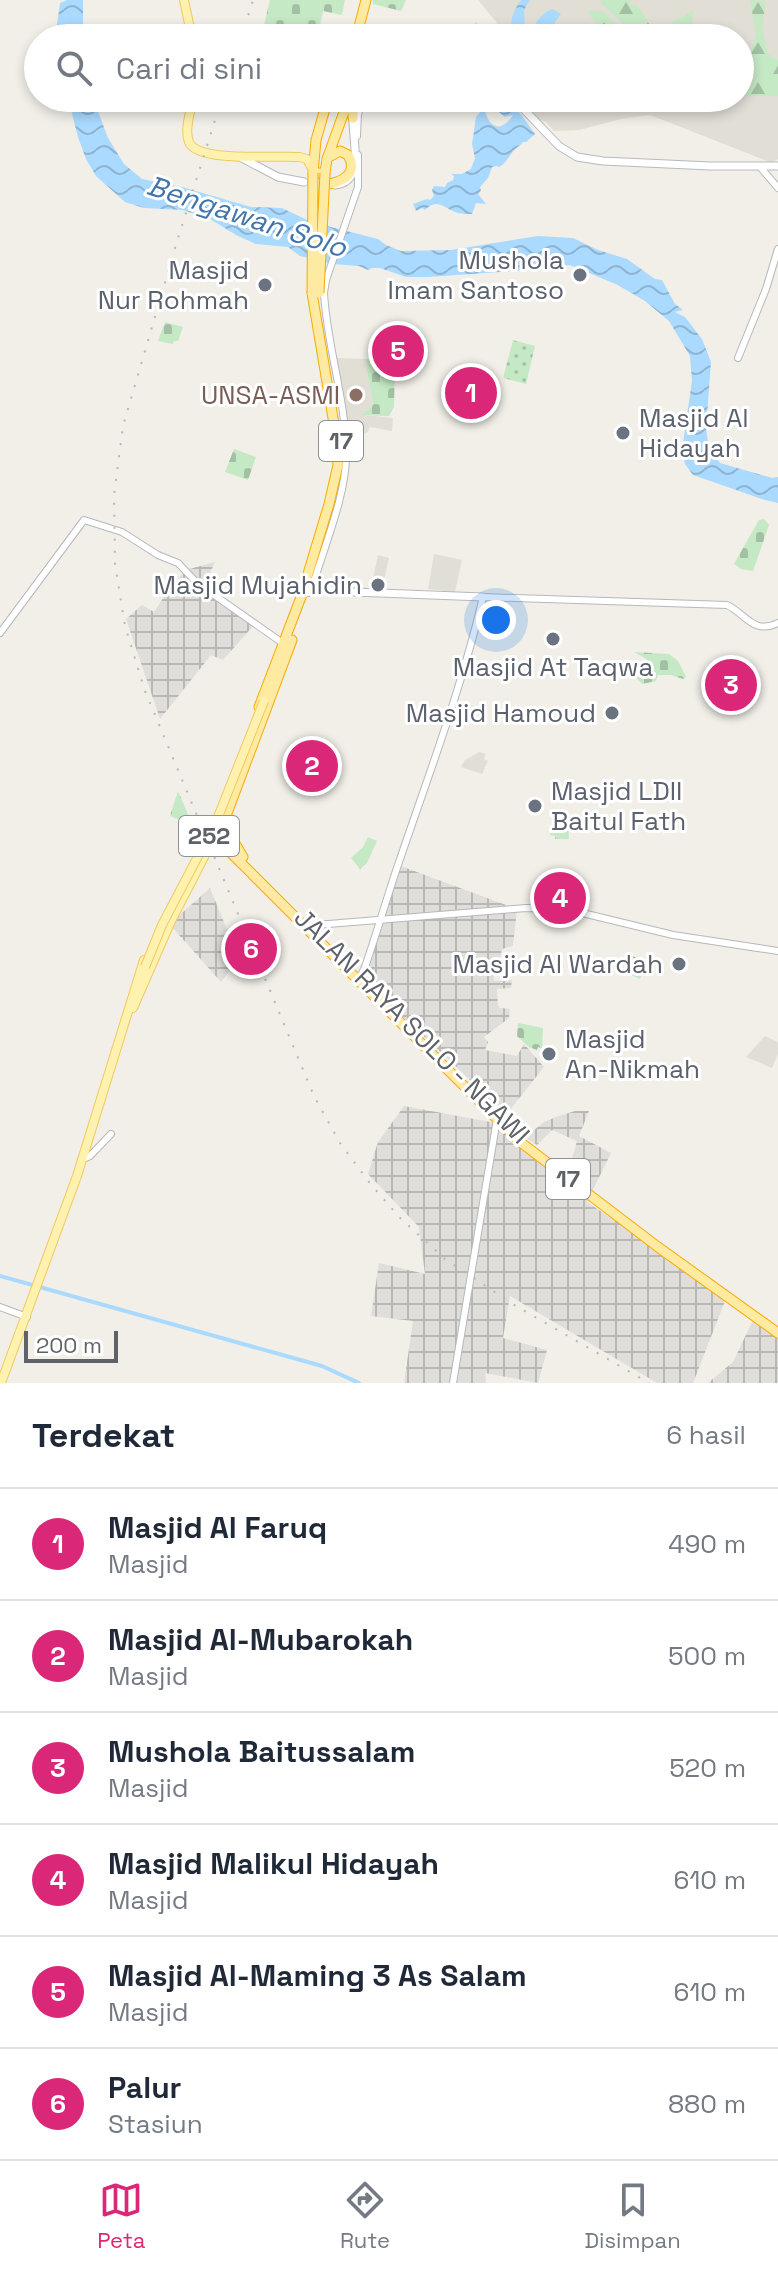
<!DOCTYPE html>
<html lang="id">
<style>
body{margin:0;font-family:"Space Grotesk",sans-serif;background:#f6f6f7;color:#1f2937}
.scale{position:absolute;left:24px;bottom:20px;width:94px;box-sizing:border-box;padding-left:8px;border:4px solid #5f6368;border-top:0;font-size:22px;line-height:28px;white-space:nowrap;color:#5f6368;-webkit-text-stroke:6px #fff;paint-order:stroke}
.you{position:absolute;left:496px;top:620px;width:28px;height:28px;margin:-20px;border:6px solid #fff;border-radius:50%;background:#1a73e8;box-shadow:0 0 0 12px #1a73e833}
.badge{display:grid;place-items:center;width:52px;height:52px;border-radius:50%;background:#db2777;color:#fff;font-size:26px;font-weight:700}
.pin{position:absolute;translate:-50% -50%;border:4px solid #fff;box-shadow:0 2px 8px #0006}
.list{margin:0;padding:0;list-style:none}
h2{display:flex;justify-content:space-between;align-items:center;height:104px;margin:0;padding:0 32px;font-size:34px}
h2 small{font-size:26px;font-weight:400;color:#747a83}
.list li{display:grid;grid-template-columns:52px 1fr auto;gap:24px;align-items:center;box-sizing:border-box;height:112px;padding:0 32px;border-top:2px solid #e0e1e3}
.list b{display:block;font-size:30px;white-space:nowrap}
.list p{margin:0;font-size:26px;white-space:nowrap;color:#747a83}
.list em{font-size:26px;font-style:normal;color:#747a83}
.icon{flex:none;width:44px;height:44px;fill:none;stroke:currentColor;stroke-width:2;stroke-linecap:round;stroke-linejoin:round}
.map{position:relative;flex:none;width:778px;height:1383px;overflow:hidden}
.search{position:absolute;background:#fff;box-shadow:0 4px 12px #0003;left:24px;right:24px;top:24px;height:88px;display:flex;align-items:center;gap:20px;box-sizing:border-box;padding:0 28px;border-radius:44px;color:#747a83;font-size:30px}
.sheet{height:776px;background:#fff}
nav{display:flex;justify-content:space-around;align-items:center;box-sizing:border-box;height:112px;border-top:2px solid #e0e1e3;background:#fff;font-size:22px;color:#747a83}
nav a{display:grid;justify-items:center;gap:4px}
nav .on{color:#db2777}
.map>svg:first-child{display:block}
</style>
<div class="map">
<svg width="778" height="1383" viewBox="0 0 778 1383">
<defs>
<pattern id="industrial-grid" width="8" height="8" patternUnits="userSpaceOnUse" patternTransform="scale(2)"><rect width="8" height="8" fill="#e0deda"/><path d="M0 4h8M4 0v8" fill="none" stroke="#b9b8b5"/></pattern>
<pattern id="grass-dots" width="8" height="8" patternUnits="userSpaceOnUse" patternTransform="scale(2)"><rect width="8" height="8" fill="#c5e8c5"/><path d="M2 2h.1M6 6h.1" fill="none" stroke="#a3c0a4" stroke-width="1.8" stroke-linecap="round"/></pattern>
<pattern id="forest-firs" width="22" height="20" patternUnits="userSpaceOnUse" patternTransform="scale(2)"><rect width="22" height="20" fill="#c5e8c5"/><path d="M5 1l3.5 6h-7zM16 11l3.5 6h-7z" fill="#a3c0a4"/></pattern>
<pattern id="cemetery-stones" width="16" height="16" patternUnits="userSpaceOnUse" patternTransform="scale(2)"><rect width="16" height="16" fill="#c5e8c5"/><path d="M2 7V4a2 2 0 0 1 4 0v3zM10 15v-3a2 2 0 0 1 4 0v3z" fill="#a3c0a4"/></pattern>
<pattern id="park-tufts" width="24" height="20" patternUnits="userSpaceOnUse" patternTransform="scale(2)"><rect width="24" height="20" fill="#c5e8c5"/><path d="M3 7l-1-3M5 7V3M7 7l1-3M15 17l-1-3M17 17v-4M19 17l1-3" fill="none" stroke="#a3c0a4"/></pattern>
<pattern id="water-waves" width="16" height="10" patternUnits="userSpaceOnUse" patternTransform="scale(2)"><rect width="16" height="10" fill="#aadaff"/><path d="M0 5q4-4 8 0t8 0" fill="none" stroke="#8eb4d2"/></pattern>
</defs>
<rect width="100%" height="100%" fill="#f1efe8"/>
<path fill="url(#industrial-grid)" d="M 215,562 L 203,588 L 254,625 L 223,660 L 211,655 L 160,719 L 126,619 L 142,605 L 154,612 L 171,586 L 186,570 Z
M 398,865 L 517,909 L 513,946 L 502,949 L 500,958 L 495,959 L 494,981 L 512,980 L 511,988 L 497,989 L 498,1005 L 500,1008 L 510,1009 L 509,1018 L 484,1037 L 488,1042 L 485,1050 L 517,1056 L 524,1044 L 544,1067 L 505,1116 L 464,1074 L 361,978 Z
M 210,888 L 239,959 L 221,982 L 171,926 L 174,920 Z
M 404,1106 L 496,1123 L 568,1173 L 577,1141 L 552,1130 L 537,1145 L 522,1135 L 526,1132 L 529,1134 L 544,1122 L 556,1117 L 575,1111 L 589,1111 L 579,1136 L 611,1153 L 587,1202 L 727,1296 L 693,1383 L 657,1383 L 510,1296 L 503,1338 L 547,1350 L 538,1383 L 485,1373 L 486,1383 L 404,1383 L 413,1321 L 371,1316 L 379,1263 L 425,1274 L 419,1227 L 368,1174 L 378,1142 Z
M 755,1316 L 778,1333 L 778,1383 L 708,1383 L 733,1362 Z"/>
<path fill="#e1ded6" d="M 478,0 L 778,0 L 778,159 L 772,163 L 650,115 L 621,119 L 579,130 L 554,131 L 546,122 L 536,119 L 519,99 L 740,98 L 740,38 L 481,38 L 474,25 L 476,22 L 489,34 L 497,23 Z
M 336,358 L 365,359 L 373,405 L 363,415 L 393,418 L 392,431 L 370,427 L 367,433 L 348,433 Z
M 434,554 L 462,560 L 455,592 L 428,589 Z
M 378,555 L 389,558 L 384,580 L 373,578 Z
M 479,752 L 486,754 L 484,759 L 488,761 L 482,774 L 461,767 L 465,760 Z
M 765,1036 L 778,1042 L 778,1054 L 772,1068 L 746,1057 Z"/>
<path fill="url(#grass-dots)" d="M 513,340 L 535,346 L 526,384 L 503,378 Z"/>
<path fill="url(#forest-firs)" d="M 601,0 L 630,0 L 630,5 L 638,6 L 652,28 L 644,34 C 626,33 617,14 602,5 Z
M 750,0 L 766,1 L 762,28 L 768,54 L 778,60 L 778,96 L 740,96 L 740,84 L 756,35 Z
M 589,10 L 603,11 L 625,33 L 626,38 L 582,38 L 589,35 L 596,22 L 589,15 Z"/>
<path fill="url(#cemetery-stones)" d="M 270,0 L 345,0 L 342,15 L 323,11 L 318,36 L 264,25 Z
M 373,0 L 406,0 L 401,11 L 373,4 Z
M 165,322 L 183,327 L 178,341 L 174,341 L 173,344 L 158,341 Z
M 365,359 L 395,363 L 394,407 L 389,416 L 362,415 L 373,405 Z
M 234,449 L 256,457 L 248,480 L 225,472 Z
M 764,519 L 769,525 L 753,571 L 741,569 L 734,564 L 759,520 Z
M 634,652 L 669,654 L 678,661 L 686,677 L 683,679 L 671,675 L 658,675 L 656,681 L 642,684 L 634,676 C 635,666 640,664 647,659 Z
M 178,791 L 192,824 L 170,816 Z
M 568,821 L 569,839 L 555,839 L 555,836 L 550,835 L 554,824 Z
M 368,837 L 377,841 L 367,863 L 360,869 L 351,858 L 363,847 Z
M 629,955 L 647,961 L 640,979 L 629,974 L 623,975 Z
M 518,1023 L 543,1028 L 542,1049 L 538,1047 L 537,1050 L 529,1047 L 517,1036 Z"/>
<path fill="url(#park-tufts)" d="M 693,10 L 692,35 L 667,38 L 663,28 Z"/>
<path fill="url(#water-waves)" fill-rule="evenodd" d="M 67,0 L 83,0 L 83,38 L 57,38 L 57,24 L 60,3 Z
M 521,0 L 530,0 L 524,10 L 525,33 L 529,35 C 534,25 541,12 553,9 L 561,14 L 555,22 L 555,28 L 540,38 L 517,38 C 507,24 512,13 521,0 Z
M 68,98 L 93,98 L 108,138 L 124,164 L 142,179 L 182,187 L 251,207 L 282,208 L 305,219 L 327,226 L 378,239 L 386,245 L 401,251 L 451,250 L 538,236 L 573,238 L 598,250 L 627,259 L 655,279 L 662,280 L 675,304 L 683,310 L 675,312 L 685,317 L 702,339 L 711,362 L 706,429 L 709,448 L 720,463 L 772,478 L 778,477 L 778,503 L 765,500 L 693,475 L 685,464 L 682,450 L 692,381 L 690,356 L 669,321 L 645,301 L 618,285 L 570,265 L 526,270 L 428,277 L 406,277 L 380,268 L 372,268 L 368,270 L 359,266 L 333,264 L 300,256 L 288,247 L 256,244 L 236,235 L 210,219 L 182,210 L 144,208 L 125,202 L 96,176 L 86,159 L 78,137 Z
M 502,98 L 517,109 L 535,134 L 526,142 L 523,142 C 519,147 515,148 512,153 C 507,159 506,163 499,167 L 497,166 L 492,167 L 488,178 L 480,187 L 481,191 L 478,194 L 486,204 L 476,203 L 472,214 C 470,214 461,214 458,213 C 443,208 438,197 425,210 L 422,208 L 416,211 L 413,204 L 427,199 L 430,200 L 434,196 L 432,190 L 434,186 L 445,187 L 447,183 L 453,180 L 454,176 L 451,174 L 462,174 L 471,169 L 475,158 L 472,144 L 476,117 L 490,101 ZM 502,102 L 503,104 L 499,112 L 505,117 L 513,115 C 504,130 491,132 485,111 L 491,103 Z"/>
<g fill="none" stroke-linecap="round" stroke-linejoin="round">
<path stroke="#aadaff" stroke-width="4" d="M 0,1276 L 322,1366 L 359,1383"/>
<defs>
<path id="tertiary" d="M 357,136 L 358,113
M 761,168 L 778,188
M 738,358 L 766,289 L 778,249
M 310,587 L 354,592
M 308,593 L 312,588 C 323,550 346,495 346,457 C 347,402 327,348 324,293 L 326,280 L 358,187 L 358,155
M 0,633 L 84,520 L 122,532 L 158,555 L 178,563 L 197,583 L 284,644
M 313,927 L 316,925 L 526,908 L 566,909 L 673,935 L 778,951
M 360,977 L 365,967 C 377,932 387,897 399,862 C 429,774 462,687 483,597 L 727,605 C 746,614 753,635 778,623
M 81,1160 L 90,1156 L 111,1134
M 0,1307 L 27,1317
M 453,1383 L 498,1113"/>
<path id="secondary" d="M 513,98 L 559,146 L 577,157 L 603,161 L 710,166 L 778,166
M 240,157 L 278,177 L 304,182
M 335,185 C 366,182 352,140 353,118 L 358,113 L 360,98
M 354,592 L 483,597"/>
<path id="primary" d="M 184,0 L 192,38
M 193,98 C 191,110 184,130 189,142 C 197,163 277,155 299,157 L 307,159 L 312,168
M 133,1008 L 171,921 L 217,832
M 1,1383 L 77,1176 L 144,960"/>
<path id="trunk" d="M 356,38 L 366,0
M 328,98 L 316,140 L 313,173 L 325,173 L 327,159 L 349,98
M 353,98 L 353,118
M 327,158 L 340,151 L 348,155 C 358,172 345,181 329,184
M 259,707 L 301,597 L 329,504 L 338,465 L 336,436 L 312,293
M 214,821 C 215,842 240,861 253,875 L 519,1141 L 658,1247 L 778,1333
M 243,857 L 230,835 L 226,816 L 292,640"/>
</defs>
<use href="#tertiary" stroke="#b5b8bc" stroke-width="8"/>
<use href="#secondary" stroke="#b6babf" stroke-width="9"/>
<use href="#primary" stroke="#f2c960" stroke-width="10"/>
<use href="#trunk" stroke="#f9ab00" stroke-width="11"/>
<use href="#tertiary" stroke="#fff" stroke-width="6"/>
<use href="#secondary" stroke="#fff" stroke-width="7"/>
<use href="#primary" stroke="#fff2af" stroke-width="8"/>
<use href="#trunk" stroke="#feeaa1" stroke-width="9"/>
<path stroke="#b6b7b8" stroke-width="2" stroke-dasharray="2 10" stroke-linecap="butt" d="M 241,38 L 253,0
M 222,98 L 178,238 L 123,426 L 114,495 L 115,564 L 125,626 L 145,691 L 314,1096 L 340,1143 L 369,1182 L 399,1217 L 445,1259 L 511,1303 L 649,1383"/>
<defs>
<path id="primary-bridge" d="M 145,967 L 162,925 L 216,822 L 264,701"/>
<path id="trunk-bridge" d="M 312,293 L 313,173
M 319,293 L 325,173"/>
</defs>
<use href="#primary-bridge" stroke="#f2c960" stroke-width="10" stroke-linecap="butt"/>
<use href="#trunk-bridge" stroke="#f9ab00" stroke-width="11" stroke-linecap="butt"/>
<use href="#primary-bridge" stroke="#fff2af" stroke-width="8"/>
<use href="#trunk-bridge" stroke="#feeaa1" stroke-width="9"/>
</g>
<g fill="#6b7280" stroke="#fff" stroke-width="3">
<circle cx="580" cy="275" r="8"/>
<circle cx="265" cy="285" r="8"/>
<circle cx="623" cy="433" r="8"/>
<circle cx="378" cy="585" r="8"/>
<circle cx="553" cy="639" r="8"/>
<circle cx="612" cy="713" r="8"/>
<circle cx="535" cy="806" r="8"/>
<circle cx="679" cy="964" r="8"/>
<circle cx="549" cy="1054" r="8"/>
</g>
<circle fill="#8d6e63" stroke="#fff" stroke-width="3" cx="356" cy="395" r="8"/>
<g text-anchor="middle" stroke-width="6" stroke-linejoin="round" paint-order="stroke">
<g fill="#fff" stroke="#8f9295" stroke-width="2">
<rect x="319" y="421" width="44" height="40" rx="6"/>
<rect x="179" y="816" width="60" height="40" rx="6"/>
<rect x="546" y="1159" width="44" height="40" rx="6"/>
</g>
<g font-size="24" font-weight="bold" fill="#5f6368">
<text x="341" y="449">17</text>
<text x="209" y="844">252</text>
<text x="568" y="1187">17</text>
</g>
<g font-size="26" fill="#5b616d" stroke="#fff" text-anchor="end">
<text x="564" y="269">Mushola<tspan x="564" dy="30">Imam Santoso</tspan></text>
<text x="249" y="279">Masjid<tspan x="249" dy="30">Nur Rohmah</tspan></text>
<text x="639" y="427" text-anchor="start">Masjid Al<tspan x="639" dy="30">Hidayah</tspan></text>
<text x="362" y="594">Masjid Mujahidin</text>
<text x="553" y="676" text-anchor="middle">Masjid At Taqwa</text>
<text x="596" y="722">Masjid Hamoud</text>
<text x="551" y="800" text-anchor="start">Masjid LDII<tspan x="551" dy="30">Baitul Fath</tspan></text>
<text x="663" y="973">Masjid Al Wardah</text>
<text x="565" y="1048" text-anchor="start">Masjid<tspan x="565" dy="30">An-Nikmah</tspan></text>
</g>
<g font-size="26" fill="#785e54" stroke="#fff" text-anchor="end">
<text x="340" y="404">UNSA-ASMI</text>
</g>
<g font-size="26" fill="#5f6368" stroke="#fff">
<text transform="translate(412 1026) rotate(45)" y="9">JALAN RAYA SOLO - NGAWI</text>
</g>
<g font-size="28" font-style="italic" fill="#4174aa" stroke="#fff">
<text transform="translate(247 216) rotate(18)" y="10">Bengawan Solo</text>
</g>
</g>
</svg>
<div class="scale">200 m</div>
<div class="you"></div>
<div class="pin badge" style="left:471px;top:393px">1</div>
<div class="pin badge" style="left:312px;top:766px">2</div>
<div class="pin badge" style="left:731px;top:685px">3</div>
<div class="pin badge" style="left:560px;top:898px">4</div>
<div class="pin badge" style="left:398px;top:351px">5</div>
<div class="pin badge" style="left:251px;top:949px">6</div>
<div class="search"><svg class="icon" aria-label="search" viewBox="0 0 24 24"><circle cx="10" cy="10" r="6"/><path d="M15 15l6 6"/></svg>Cari di sini</div>
</div>
<section class="sheet">
<h2>Terdekat<small>6 hasil</small></h2>
<ul class="list">
<li><span class="badge">1</span><div><b>Masjid Al Faruq</b><p>Masjid</p></div><em>490 m</em></li>
<li><span class="badge">2</span><div><b>Masjid Al-Mubarokah</b><p>Masjid</p></div><em>500 m</em></li>
<li><span class="badge">3</span><div><b>Mushola Baitussalam</b><p>Masjid</p></div><em>520 m</em></li>
<li><span class="badge">4</span><div><b>Masjid Malikul Hidayah</b><p>Masjid</p></div><em>610 m</em></li>
<li><span class="badge">5</span><div><b>Masjid Al-Maming 3 As Salam</b><p>Masjid</p></div><em>610 m</em></li>
<li><span class="badge">6</span><div><b>Palur</b><p>Stasiun</p></div><em>880 m</em></li>
</ul>
</section>
<nav>
<a class="on"><svg class="icon" aria-label="map" viewBox="0 0 24 24"><path d="M3 6l6-2 6 2 6-2v14l-6 2-6-2-6 2zM9 4v14M15 6v14"/></svg>Peta</a>
<a><svg class="icon" aria-label="directions" viewBox="0 0 24 24"><path d="M12 3l9 9-9 9-9-9zM9 14v-3h6M13 9l2 2-2 2"/></svg>Rute</a>
<a><svg class="icon" aria-label="saved" viewBox="0 0 24 24"><path d="M7 4h10v16l-5-4-5 4z"/></svg>Disimpan</a>
</nav>
